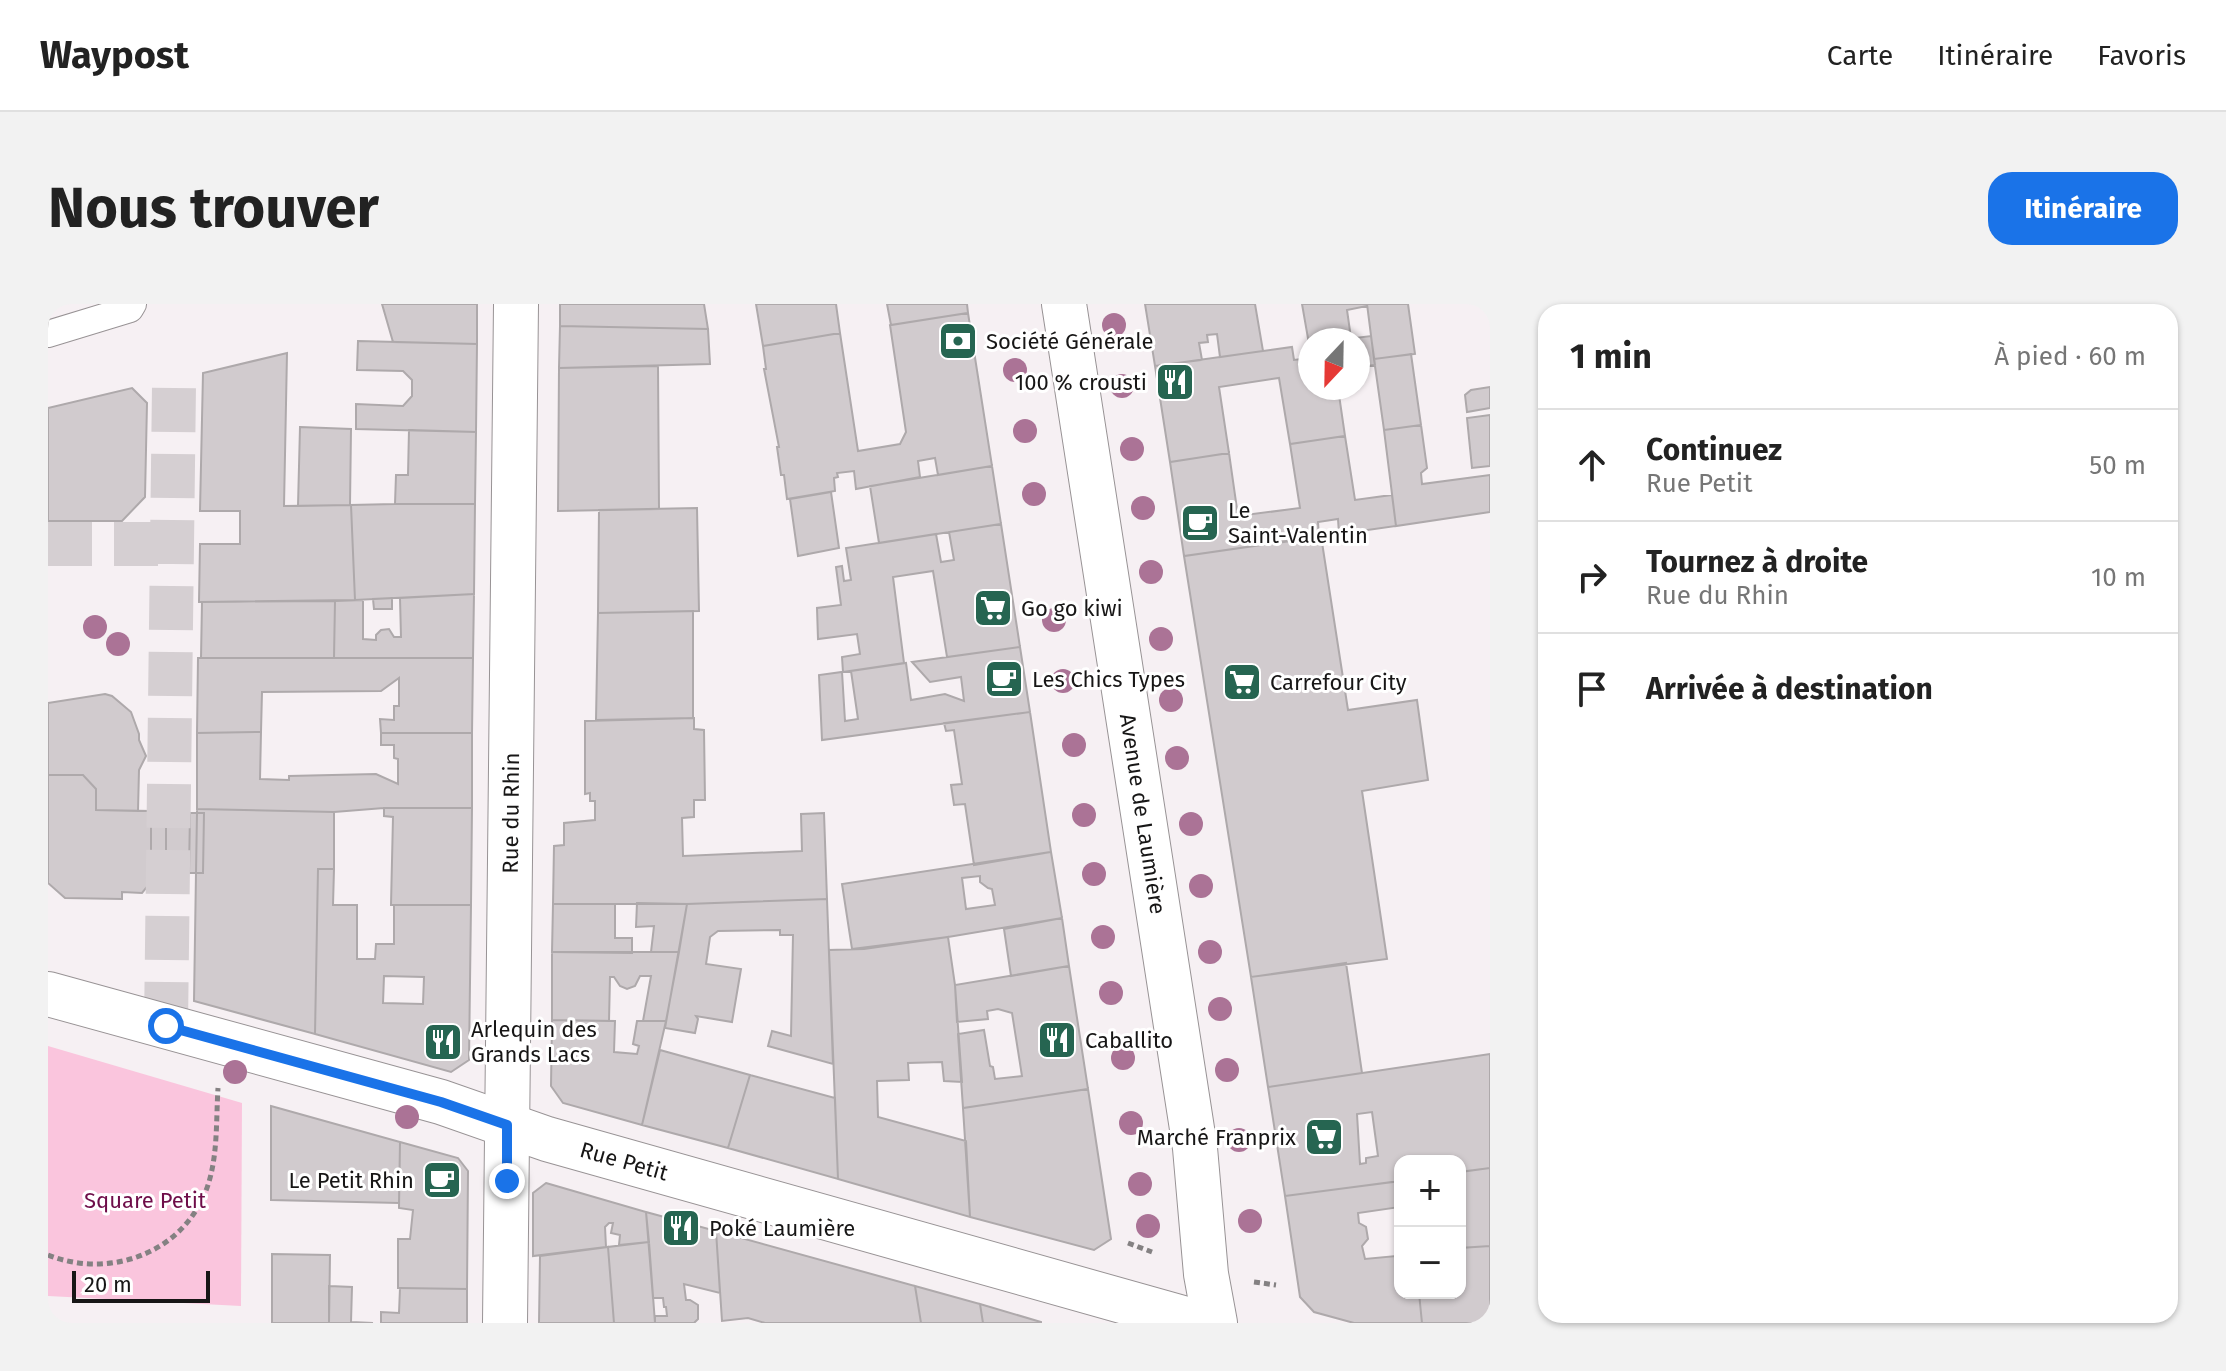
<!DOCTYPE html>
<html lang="fr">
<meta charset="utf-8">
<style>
body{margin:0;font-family:"Fira Sans",sans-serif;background:#f2f2f2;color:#222}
.controls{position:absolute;right:24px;bottom:24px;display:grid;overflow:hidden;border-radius:16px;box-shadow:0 2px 6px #0004}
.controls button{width:72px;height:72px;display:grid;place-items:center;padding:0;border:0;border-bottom:2px solid #e0e0e0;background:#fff;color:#222;font:40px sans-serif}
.compass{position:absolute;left:1250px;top:24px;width:72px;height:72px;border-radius:50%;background:#fff;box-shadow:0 2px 6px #0004;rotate:202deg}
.scale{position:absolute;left:24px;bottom:20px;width:138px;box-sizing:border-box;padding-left:8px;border:4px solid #171616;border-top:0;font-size:22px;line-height:28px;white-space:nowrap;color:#171616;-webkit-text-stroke:6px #fff;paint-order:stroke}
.stop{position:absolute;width:24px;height:24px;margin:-18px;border:6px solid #1a73e8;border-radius:50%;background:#fff}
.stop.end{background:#1a73e8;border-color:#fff;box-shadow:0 2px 8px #0008}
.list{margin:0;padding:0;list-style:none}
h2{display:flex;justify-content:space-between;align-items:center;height:104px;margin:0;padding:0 32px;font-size:34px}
h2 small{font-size:26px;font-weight:400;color:#767676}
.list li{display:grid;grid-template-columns:52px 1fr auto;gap:24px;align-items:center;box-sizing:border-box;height:112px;padding:0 32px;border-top:2px solid #e0e0e0}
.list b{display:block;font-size:30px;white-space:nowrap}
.list p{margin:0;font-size:26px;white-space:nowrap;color:#767676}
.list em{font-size:26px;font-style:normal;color:#767676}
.icon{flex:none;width:44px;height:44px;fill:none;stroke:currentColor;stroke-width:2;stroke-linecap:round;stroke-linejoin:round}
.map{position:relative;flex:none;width:1442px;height:1019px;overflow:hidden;border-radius:24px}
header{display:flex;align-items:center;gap:48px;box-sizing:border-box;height:112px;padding:0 40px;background:#fff;border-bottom:2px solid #e0e0e0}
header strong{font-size:38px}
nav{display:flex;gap:44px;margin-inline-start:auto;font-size:28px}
.intro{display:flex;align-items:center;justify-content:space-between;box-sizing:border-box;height:192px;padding:0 48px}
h1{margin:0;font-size:56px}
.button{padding:20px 36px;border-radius:24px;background:#1a73e8;color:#fff;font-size:28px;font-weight:700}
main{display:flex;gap:48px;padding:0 48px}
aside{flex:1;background:#fff;border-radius:24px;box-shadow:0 2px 6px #0004}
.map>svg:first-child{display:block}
</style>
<header>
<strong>Waypost</strong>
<nav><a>Carte</a><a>Itinéraire</a><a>Favoris</a></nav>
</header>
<div class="intro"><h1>Nous trouver</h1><a class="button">Itinéraire</a></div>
<main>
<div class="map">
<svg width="1442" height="1019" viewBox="0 0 1442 1019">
<rect width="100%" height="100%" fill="#f6f0f3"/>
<path fill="#fac5dd" d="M 0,742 L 194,799 L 193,1002 L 0,992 Z"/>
<path fill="#d1cbce" stroke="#aea9ab" stroke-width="2" fill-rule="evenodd" d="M 334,0 L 429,0 L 429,40 L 345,38 Z
M 512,0 L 656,0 L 660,25 L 512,22 Z
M 708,0 L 788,0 L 792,29 L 715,42 Z
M 839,0 L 919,0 L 920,9 L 843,21 Z
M 1097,0 L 1207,0 L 1215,47 L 1172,53 L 1169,30 L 1159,31 L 1160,38 L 1151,39 L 1154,56 L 1107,62 Z
M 1254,0 L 1319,0 L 1319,2 L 1299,6 L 1303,34 L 1262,36 L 1261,40 Z
M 1319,0 L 1360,0 L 1367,50 L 1326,55 Z
M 920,9 L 944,162 L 890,171 L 887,154 L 870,157 L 872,173 L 808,185 L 806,167 L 789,169 L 790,173 L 786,174 L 787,187 L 739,195 L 736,171 L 733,171 L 729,143 L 731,143 L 716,65 L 718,65 L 715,42 L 792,29 L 810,147 L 852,140 L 858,128 L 842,21 Z
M 512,22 L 660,25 L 662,60 L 511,64 Z
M 1323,32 L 1327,61 L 1310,63 L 1310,36 L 1291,36 Z
M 310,37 L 429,40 L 428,128 L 308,125 L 308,100 L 355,102 L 364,92 L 364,76 L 355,67 L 309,66 Z
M 1244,43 L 1246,56 L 1262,54 L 1262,84 L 1290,84 L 1297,132 L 1242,140 L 1231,74 L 1171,83 L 1181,149 L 1122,158 L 1107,62 Z
M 239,49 L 236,202 L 303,201 L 307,296 L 151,298 L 152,240 L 192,240 L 192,207 L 152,207 L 155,69 Z
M 1363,50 L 1373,121 L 1336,126 L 1326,55 Z
M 610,62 L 611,205 L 510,207 L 511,64 Z
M 1442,83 L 1442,104 L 1419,108 L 1417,91 L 1423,86 Z
M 84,84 L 99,99 L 97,193 L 74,217 L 0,217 L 0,104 Z
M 1442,111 L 1442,162 L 1424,164 L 1419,114 Z
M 1373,121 L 1379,164 L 1373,169 L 1374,180 L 1442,171 L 1442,208 L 1348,222 L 1336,126 Z
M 252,123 L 303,125 L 302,201 L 250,202 Z
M 361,126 L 428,128 L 427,200 L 347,200 L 348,171 L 360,171 Z
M 1297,132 L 1307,196 L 1344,191 L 1348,222 L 1291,230 L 1290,215 L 1270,218 L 1271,233 L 1136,252 L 1122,158 L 1181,149 L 1190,212 L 1252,204 L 1242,140 Z
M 944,162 L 953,220 L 831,239 L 822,182 Z
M 783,188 L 791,244 L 750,252 L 742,195 Z
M 347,200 L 427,200 L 426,290 L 307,296 L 303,201 Z
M 649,204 L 651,307 L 550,309 L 551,206 Z
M 953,220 L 972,343 L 899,353 L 885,267 L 845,273 L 856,359 L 795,368 L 794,353 L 812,350 L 809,330 L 770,335 L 769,304 L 793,301 L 788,263 L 794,262 L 796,277 L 803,276 L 798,244 L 888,230 L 893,258 L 906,256 L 901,228 Z
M 1273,232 L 1300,406 L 1369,396 L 1380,476 L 1314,487 L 1339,655 L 1203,673 L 1136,252 Z
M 426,290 L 425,354 L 286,354 L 287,297 L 315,296 L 315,335 L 328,336 L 328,331 L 333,326 L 341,325 L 346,333 L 353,333 L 352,294 Z
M 344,294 L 344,305 L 326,305 L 325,295 Z
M 287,297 L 286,354 L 153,354 L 154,298 Z
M 645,307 L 645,414 L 548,416 L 550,309 Z
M 972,343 L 982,408 L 774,436 L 771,371 L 794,368 L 797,417 L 810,415 L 803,367 L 858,359 L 863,396 L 897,390 L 916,397 L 913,373 L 882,378 L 864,358 Z
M 150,354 L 425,354 L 424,429 L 333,429 L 332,415 L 346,416 L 346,402 L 351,402 L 351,374 L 333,387 L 214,388 L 213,428 L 149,429 Z
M 57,390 L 64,392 L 83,408 L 91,430 L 91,436 L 98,452 L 91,466 L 90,507 L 48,506 L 48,485 L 35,471 L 0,471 L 0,399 Z
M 982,408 L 1003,548 L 926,561 L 917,500 L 906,501 L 903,481 L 914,480 L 906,426 L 898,427 L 896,419 Z
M 646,414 L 646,425 L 656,426 L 657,496 L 646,496 L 646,513 L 634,514 L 635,552 L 754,547 L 753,510 L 776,509 L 779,595 L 639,600 L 505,600 L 506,542 L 516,541 L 516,519 L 547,516 L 547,497 L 542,497 L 542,489 L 537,490 L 537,417 Z
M 213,428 L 212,475 L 241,476 L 241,472 L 328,470 L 350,480 L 350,455 L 346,454 L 346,441 L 333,441 L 333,429 L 424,429 L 424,504 L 336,504 L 286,508 L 149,505 L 149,429 Z
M 0,471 L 35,471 L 48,485 L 48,506 L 103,507 L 103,578 L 94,589 L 74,588 L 74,595 L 17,594 L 0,579 Z
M 336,504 L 424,504 L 423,601 L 343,601 L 345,513 L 336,512 Z
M 149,505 L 286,508 L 286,565 L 270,565 L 267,730 L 146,697 L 148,569 L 155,569 L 156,509 L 149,509 Z
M 103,509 L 118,509 L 118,569 L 103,568 Z
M 118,509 L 142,509 L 141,569 L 118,569 Z
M 142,509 L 149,509 L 148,569 L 141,569 Z
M 149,509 L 156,509 L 155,569 L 148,569 Z
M 1003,548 L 1014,614 L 900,633 L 804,645 L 794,580 ZM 932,572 L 932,578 L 940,584 L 944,585 L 947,601 L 918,605 L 914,574 Z
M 270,565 L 286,565 L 285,601 L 309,601 L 309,655 L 327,655 L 328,640 L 346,640 L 346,601 L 423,601 L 421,756 L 403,768 L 267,730 ZM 336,672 L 376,673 L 375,700 L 335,699 Z
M 779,595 L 785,760 L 720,742 L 724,727 L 743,732 L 745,631 L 732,631 L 732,626 L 670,627 L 662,633 L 658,660 L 693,665 L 684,718 L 648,712 L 650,715 L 647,729 L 617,724 L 639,600 Z
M 589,599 L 639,600 L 631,648 L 603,648 L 606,622 L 588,623 Z
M 505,600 L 567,600 L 567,634 L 584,634 L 584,649 L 504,648 Z
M 1014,614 L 1021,662 L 963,672 L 956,625 Z
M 900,633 L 907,681 L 914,778 L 896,777 L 894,758 L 860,759 L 861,776 L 829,777 L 830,813 L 918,837 L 922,913 L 790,875 L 781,646 L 816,645 Z
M 504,648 L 631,648 L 618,717 L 595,717 L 603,672 L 592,672 L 587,682 L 579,685 L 572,682 L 566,673 L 562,673 L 561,717 L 504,716 Z
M 1298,659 L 1314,769 L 1220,783 L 1203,673 Z
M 1021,662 L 1040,785 L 915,804 L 910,730 L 936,726 L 942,762 L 945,763 L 947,775 L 974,772 L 964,709 L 950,705 L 939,707 L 940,715 L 909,718 L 907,681 Z
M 504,716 L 567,717 L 566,748 L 589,750 L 591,742 L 585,740 L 589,717 L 618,717 L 594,821 L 515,799 L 503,782 Z
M 612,746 L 702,771 L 680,844 L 594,821 Z
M 1442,750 L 1442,864 L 1412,868 L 1412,857 L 1352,857 L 1352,877 L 1237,892 L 1220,783 ZM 1324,808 L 1330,852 L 1318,854 L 1318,859 L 1312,860 L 1309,810 Z
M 702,771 L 787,794 L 790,875 L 680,844 Z
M 1040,785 L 1063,935 L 1046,946 L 922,913 L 915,804 Z
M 223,802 L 352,838 L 351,899 L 223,896 Z
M 352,838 L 410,854 L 420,867 L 419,985 L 350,984 L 350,935 L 362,935 L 365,906 L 351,904 Z
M 1442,864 L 1442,942 L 1412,944 L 1412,868 Z
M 1352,877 L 1352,903 L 1310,909 L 1311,919 L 1318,923 L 1320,935 L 1314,942 L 1317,955 L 1348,952 L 1349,959 L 1352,958 L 1352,989 L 1371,989 L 1374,1019 L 1306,1019 L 1266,1008 L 1252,993 L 1237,892 Z
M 498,879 L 598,908 L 601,938 L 571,941 L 572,931 L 563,929 L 565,919 L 561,919 L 557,923 L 558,943 L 485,952 L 485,889 Z
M 598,908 L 668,927 L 672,989 L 636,980 L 638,996 L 642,996 L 650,1001 L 650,1015 L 646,1019 L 607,1019 L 607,1012 L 619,1012 L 618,1003 L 616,1003 L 615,994 L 605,994 Z
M 668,927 L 867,982 L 873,1019 L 717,1019 L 700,1014 L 674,1017 Z
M 601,938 L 607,1019 L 566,1019 L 560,943 Z
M 1442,942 L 1442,1019 L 1374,1019 L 1371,989 L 1412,989 L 1412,944 Z
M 560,943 L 566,1019 L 491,1019 L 492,952 Z
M 224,950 L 282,951 L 281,1019 L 224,1019 Z
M 281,982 L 304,983 L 303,1018 L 325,1019 L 281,1019 Z
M 867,982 L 932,1000 L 935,1019 L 873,1019 Z
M 352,984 L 419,985 L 419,1019 L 333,1019 L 333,1008 L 351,1009 Z
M 932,1000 L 993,1018 L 993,1019 L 935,1019 Z"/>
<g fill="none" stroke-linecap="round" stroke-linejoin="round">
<path stroke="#d5cfd2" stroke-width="44" stroke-dasharray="44 22" stroke-linecap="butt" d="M 0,240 L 124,240
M 118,722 L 126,81"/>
<defs>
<path id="lane" d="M 0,30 L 82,5 L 85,0"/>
<g id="street">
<path id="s1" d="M 1016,0 L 1147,844 L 1158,970 L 1167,1019"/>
<path id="s2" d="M 0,690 L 393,798 L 499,835 L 1152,1019"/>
<path id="s3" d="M 457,1019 L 468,0"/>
</g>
</defs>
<use href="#lane" stroke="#989395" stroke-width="28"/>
<use href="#street" stroke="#989395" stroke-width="46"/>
<path stroke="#848182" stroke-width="5" stroke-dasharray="6 4" stroke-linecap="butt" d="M 1080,939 L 1104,948
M 0,951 C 63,976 138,948 160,881 C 170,850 168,816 170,784
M 1206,978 L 1228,981"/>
<use href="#lane" stroke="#fff" stroke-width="26"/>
<use href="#street" stroke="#fff" stroke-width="44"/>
</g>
<g fill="#ab7396">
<circle cx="1066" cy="21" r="12"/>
<circle cx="967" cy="66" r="12"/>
<circle cx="1074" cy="82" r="12"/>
<circle cx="977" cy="127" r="12"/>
<circle cx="1084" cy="145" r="12"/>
<circle cx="986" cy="190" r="12"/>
<circle cx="1095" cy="204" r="12"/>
<circle cx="1103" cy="268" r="12"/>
<circle cx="1006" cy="316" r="12"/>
<circle cx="47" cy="323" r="12"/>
<circle cx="1113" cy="335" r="12"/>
<circle cx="70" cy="340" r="12"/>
<circle cx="1015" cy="377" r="12"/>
<circle cx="1123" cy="396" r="12"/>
<circle cx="1026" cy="441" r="12"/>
<circle cx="1129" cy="454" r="12"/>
<circle cx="1036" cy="511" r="12"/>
<circle cx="1143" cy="520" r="12"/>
<circle cx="1046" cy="570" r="12"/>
<circle cx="1153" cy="582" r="12"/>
<circle cx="1055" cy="633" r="12"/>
<circle cx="1162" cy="648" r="12"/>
<circle cx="1063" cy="689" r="12"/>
<circle cx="1172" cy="705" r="12"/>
<circle cx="1075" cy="754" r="12"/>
<circle cx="1179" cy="766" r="12"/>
<circle cx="187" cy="768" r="12"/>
<circle cx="359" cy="813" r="12"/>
<circle cx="1083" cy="819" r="12"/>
<circle cx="1191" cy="836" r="12"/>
<circle cx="1092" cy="880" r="12"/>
<circle cx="1202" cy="917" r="12"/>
<circle cx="1100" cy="922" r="12"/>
</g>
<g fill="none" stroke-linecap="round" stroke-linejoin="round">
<path stroke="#1a73e8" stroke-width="10" d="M 118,722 L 393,798 L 459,821 L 459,877"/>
</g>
<defs>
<symbol id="bank-square" viewBox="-11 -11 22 22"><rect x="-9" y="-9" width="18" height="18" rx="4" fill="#266551" stroke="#fff"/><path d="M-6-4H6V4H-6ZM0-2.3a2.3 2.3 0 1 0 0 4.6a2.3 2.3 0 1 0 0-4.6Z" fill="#fff"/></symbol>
<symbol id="restaurant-square" viewBox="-11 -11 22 22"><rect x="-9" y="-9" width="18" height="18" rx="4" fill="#266551" stroke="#fff"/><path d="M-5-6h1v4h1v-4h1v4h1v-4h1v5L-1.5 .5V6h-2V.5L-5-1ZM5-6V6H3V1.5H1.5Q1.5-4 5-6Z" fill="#fff"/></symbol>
<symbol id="cafe-square" viewBox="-11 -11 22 22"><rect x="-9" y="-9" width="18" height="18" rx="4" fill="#266551" stroke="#fff"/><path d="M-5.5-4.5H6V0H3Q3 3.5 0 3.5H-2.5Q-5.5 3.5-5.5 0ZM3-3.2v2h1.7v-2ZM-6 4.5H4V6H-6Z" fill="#fff"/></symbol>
<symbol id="supermarket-square" viewBox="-11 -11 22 22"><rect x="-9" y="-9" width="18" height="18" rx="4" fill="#266551" stroke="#fff"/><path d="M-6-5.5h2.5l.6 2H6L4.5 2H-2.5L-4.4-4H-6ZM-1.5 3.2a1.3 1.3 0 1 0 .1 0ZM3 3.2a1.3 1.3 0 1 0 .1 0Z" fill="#fff"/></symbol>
</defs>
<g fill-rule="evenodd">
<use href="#bank-square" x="888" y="15" width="44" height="44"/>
<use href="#restaurant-square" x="1105" y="56" width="44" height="44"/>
<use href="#cafe-square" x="1130" y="197" width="44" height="44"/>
<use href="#supermarket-square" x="923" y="282" width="44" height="44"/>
<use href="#cafe-square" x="934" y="353" width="44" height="44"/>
<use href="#supermarket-square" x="1172" y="356" width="44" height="44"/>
<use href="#restaurant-square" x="987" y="714" width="44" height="44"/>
<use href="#restaurant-square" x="373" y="716" width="44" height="44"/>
<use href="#supermarket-square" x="1254" y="811" width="44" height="44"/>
<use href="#cafe-square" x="372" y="854" width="44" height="44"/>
<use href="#restaurant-square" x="611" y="902" width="44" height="44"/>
</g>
<g text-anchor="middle" stroke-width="6" stroke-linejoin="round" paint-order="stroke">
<g font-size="22" fill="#171616" stroke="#fff" text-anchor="start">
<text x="938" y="45">Société Générale</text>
<text x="1099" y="86" text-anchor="end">100 % crousti</text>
<text x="1180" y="214">Le<tspan x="1180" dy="25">Saint-Valentin</tspan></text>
<text x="973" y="312">Go go kiwi</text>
<text x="984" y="383">Les Chics Types</text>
<text x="1222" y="386">Carrefour City</text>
<text x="423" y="733">Arlequin des<tspan x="423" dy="25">Grands Lacs</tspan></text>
<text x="1037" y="744">Caballito</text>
<text x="1248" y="841" text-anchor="end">Marché Franprix</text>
<text x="366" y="884" text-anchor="end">Le Petit Rhin</text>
<text x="661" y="932">Poké Laumière</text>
</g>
<g font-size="22" fill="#171616" stroke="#fff">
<text dy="8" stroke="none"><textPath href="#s1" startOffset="516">Avenue de Laumière</textPath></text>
<text dy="8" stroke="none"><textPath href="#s3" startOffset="510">Rue du Rhin</textPath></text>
<text dy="8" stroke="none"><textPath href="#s2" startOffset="600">Rue Petit</textPath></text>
</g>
<g font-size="22" fill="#6e0d49" stroke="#fff">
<text x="97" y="904">Square Petit</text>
</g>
</g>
</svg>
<div class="controls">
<button>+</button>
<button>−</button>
</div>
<svg class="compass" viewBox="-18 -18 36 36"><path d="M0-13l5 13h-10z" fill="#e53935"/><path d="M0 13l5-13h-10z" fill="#767676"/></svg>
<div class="scale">20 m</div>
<div class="stop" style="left:118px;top:722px"></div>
<div class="stop end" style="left:459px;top:877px"></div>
</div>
<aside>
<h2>1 min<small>À pied · 60 m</small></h2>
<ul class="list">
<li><svg class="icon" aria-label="ahead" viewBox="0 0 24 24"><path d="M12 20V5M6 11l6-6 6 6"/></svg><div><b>Continuez</b><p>Rue Petit</p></div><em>50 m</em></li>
<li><svg class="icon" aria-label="right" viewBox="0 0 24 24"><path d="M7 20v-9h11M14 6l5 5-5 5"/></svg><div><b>Tournez à droite</b><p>Rue du Rhin</p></div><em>10 m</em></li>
<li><svg class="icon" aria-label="arrive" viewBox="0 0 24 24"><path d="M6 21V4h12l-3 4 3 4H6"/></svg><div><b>Arrivée à destination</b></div></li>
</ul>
</aside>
</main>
